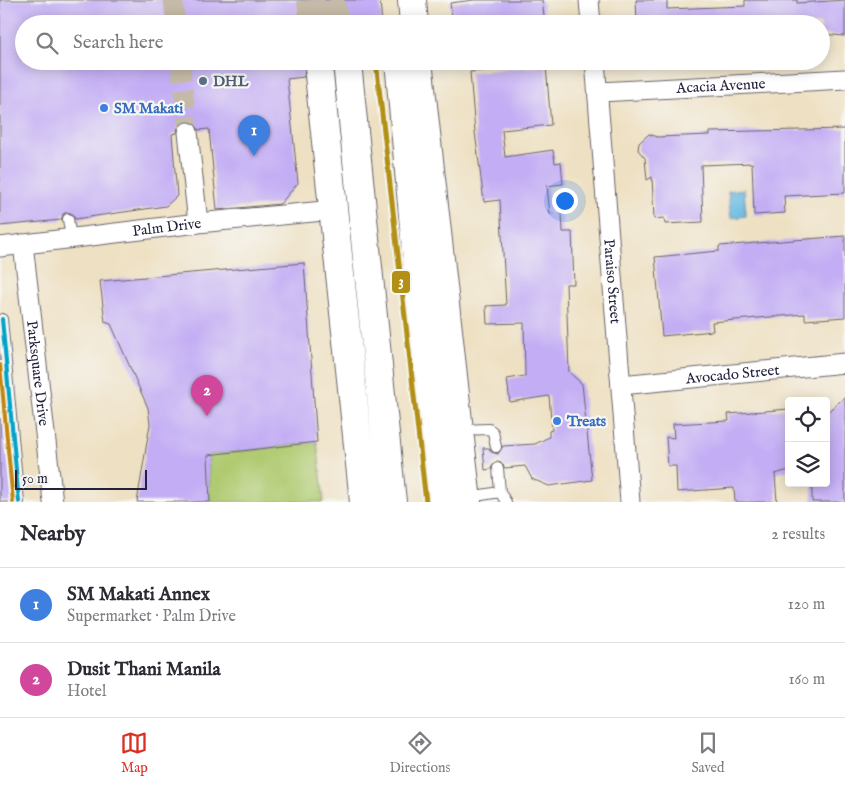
<!DOCTYPE html>
<meta charset="utf-8">
<style>
body{margin:0;font-family:"IM FELL English",serif;background:#f7f7f7;color:#2b2b33}
.controls{position:absolute;right:15px;bottom:15px;display:grid;overflow:hidden;border-radius:5px;box-shadow:0 2px 12px #0003}
.controls button{width:45px;height:45px;display:grid;place-items:center;padding:0;border:0;border-bottom:1px solid #e1e1e2;background:#fff;color:#2b2b33;font:25px sans-serif}
.scale{position:absolute;left:15px;bottom:12px;width:132px;box-sizing:border-box;padding-left:5px;border:2px solid #22223b;border-top:0;font-size:14px;line-height:18px;white-space:nowrap;color:#22223b;-webkit-text-stroke:4px #f6f6f2;paint-order:stroke}
.you{position:absolute;left:564px;top:200px;width:18px;height:18px;margin:-12px;border:4px solid #fff;border-radius:50%;background:#1a73e8;box-shadow:0 0 0 8px #1a73e833}
.badge{display:grid;place-items:center;width:32px;height:32px;border-radius:50%;background:#d93025;color:#fff;font-size:16px;font-weight:700}
.pin{position:absolute;translate:-50% -41px;filter:drop-shadow(0 1px 2px #0008)}
.pin::after{content:'';position:absolute;top:26px;width:18px;height:15px;background:inherit;clip-path:polygon(0 0,100% 0,50% 100%)}
.list{margin:0;padding:0;list-style:none}
h2{display:flex;justify-content:space-between;align-items:center;height:65px;margin:0;padding:0 20px;font-size:21px}
h2 small{font-size:16px;font-weight:400;color:#7c7c81}
.list li{display:grid;grid-template-columns:32px 1fr auto;gap:15px;align-items:center;box-sizing:border-box;height:75px;padding:0 20px;border-top:1px solid #e1e1e2}
.list b{display:block;font-size:19px;white-space:nowrap}
.list p{margin:0;font-size:16px;white-space:nowrap;color:#7c7c81}
.list em{font-size:16px;font-style:normal;color:#7c7c81}
.icon{flex:none;width:28px;height:28px;fill:none;stroke:currentColor;stroke-width:2;stroke-linecap:round;stroke-linejoin:round}
.map{position:relative;flex:none;width:845px;height:502px;overflow:hidden}
.search{position:absolute;background:#fff;box-shadow:0 2px 12px #0003;left:15px;right:15px;top:15px;height:55px;display:flex;align-items:center;gap:12px;box-sizing:border-box;padding:0 18px;border-radius:28px;color:#7c7c81;font-size:19px}
.sheet{height:215px;background:#fff}
nav{display:flex;justify-content:space-around;align-items:center;box-sizing:border-box;height:70px;border-top:1px solid #e1e1e2;background:#fff;font-size:14px;color:#7c7c81}
nav a{display:grid;justify-items:center;gap:2px}
nav .on{color:#d93025}
.map>svg:first-child{display:block}
</style>
<div class="map">
<svg width="845" height="502" viewBox="0 0 845 502">
<rect width="100%" height="100%" fill="#f6f6f2"/>
<filter id="ink" filterUnits="userSpaceOnUse"><feTurbulence type="fractalNoise" baseFrequency=".02" numOctaves="2"/><feDisplacementMap in="SourceGraphic" scale="10" xChannelSelector="R" yChannelSelector="G"/><feConvolveMatrix kernelMatrix="1 2 1 2 8 2 1 2 1" color-interpolation-filters="sRGB"/></filter>
<filter id="wash" filterUnits="userSpaceOnUse"><feTurbulence type="fractalNoise" baseFrequency=".0096" numOctaves="4" result="noise"/><feDisplacementMap in="SourceGraphic" scale="20" xChannelSelector="R" yChannelSelector="G"/><feGaussianBlur stdDeviation="1.12" result="paint"/><feColorMatrix in="noise" values="0 0 0 0 0 0 0 0 0 0 0 0 0 0 0 0 0 1.4 0 .05"/><feComposite in="paint" operator="in"/></filter>
<g filter="url(#wash)">
<rect width="100%" height="100%" fill="#eee0c2"/>
<path fill="#afca70" stroke="#687656" d="M 317,442 L 324,502 L 210,502 L 208,455 Z"/>
<path fill="#64b8e0" stroke="#436d8e" d="M 744,189 L 746,216 L 731,218 L 728,191 Z"/>
<g id="blocks">
<path fill="#c3adf4" d="M 0,0 L 380,0 L 382,24 L 24,24 L 24,61 L 313,61 L 305,68 L 304,77 L 287,79 L 298,183 L 280,204 L 217,210 L 209,129 L 199,130 L 193,122 L 186,121 L 178,127 L 177,133 L 172,134 L 177,196 L 166,206 L 75,219 L 73,214 L 67,212 L 63,214 L 61,220 L 0,226 Z
M 474,0 L 542,0 L 545,24 L 453,24 L 450,3 Z
M 636,0 L 667,0 L 667,9 L 745,6 L 745,0 L 797,0 L 797,3 L 845,0 L 845,36 L 821,34 L 821,24 L 637,24 Z
M 546,66 L 551,125 L 502,130 L 505,157 L 553,150 L 555,163 L 561,162 L 563,184 L 547,186 L 550,214 L 562,213 L 563,232 L 572,232 L 574,284 L 566,284 L 569,372 L 582,384 L 592,480 L 549,486 L 532,479 L 525,466 L 505,468 L 501,462 L 497,461 L 492,465 L 491,469 L 485,470 L 483,448 L 489,448 L 491,452 L 498,454 L 503,446 L 535,444 L 549,437 L 549,431 L 552,430 L 549,396 L 510,402 L 507,379 L 525,376 L 524,323 L 487,324 L 486,306 L 506,305 L 500,200 L 484,202 L 475,132 L 470,72 Z
M 845,129 L 845,193 L 784,196 L 785,213 L 754,215 L 752,163 L 701,165 L 703,222 L 665,224 L 664,218 L 654,219 L 652,177 L 647,180 L 645,158 L 638,150 L 639,143 L 649,134 L 657,137 L 710,135 L 710,132 Z
M 845,236 L 845,317 L 805,320 L 805,314 L 712,322 L 713,331 L 662,336 L 655,257 L 719,251 L 719,246 Z
M 304,263 L 317,442 L 208,455 L 210,502 L 137,502 L 150,424 L 148,408 L 111,324 L 105,322 L 100,281 Z
M 845,397 L 845,502 L 812,502 L 812,483 L 826,483 L 826,413 Z
M 789,409 L 789,470 L 775,474 L 777,502 L 735,502 L 734,488 L 677,492 L 676,466 L 668,466 L 666,437 L 674,438 L 673,424 L 729,421 L 728,414 Z
M 4,418 L 12,502 L 0,502 L 0,419 Z"/>
</g>
</g>
<g filter="url(#ink)">
<use href="#blocks" fill-opacity="0" stroke="#69646a" stroke-width="1"/>
<g fill="none" stroke-linecap="round" stroke-linejoin="round">
<path stroke="#c5baa7" stroke-width="19" stroke-dasharray="19 9" stroke-linecap="butt" d="M 173,0 L 176,24
M 180,61 L 188,132"/>
<path stroke="#c5baa7" stroke-width="28" stroke-dasharray="28 14" stroke-linecap="butt" d="M 311,0 L 314,24
M 330,0 L 336,24"/>
<defs>
<path id="service" d="M 68,219 L 71,238
M 2,319 L 19,502
M 461,430 L 489,429 L 493,432 L 496,447
M 498,468 L 500,492 L 506,502
M 469,497 L 500,492"/>
<g id="minor">
<path d="M 589,0 L 591,24"/>
<path id="s1" d="M 595,61 L 630,502"/>
<path id="s2" d="M 599,92 L 845,79"/>
<path d="M 188,132 L 198,223"/>
<path id="s3" d="M 23,244 L 53,502"/>
<path id="s4" d="M 0,247 L 198,223 L 334,210"/>
<path id="s5" d="M 621,385 L 845,363"/>
</g>
<path id="trunk" d="M 412,0 L 414,24
M 399,61 L 439,502
M 418,61 L 467,502
M 348,72 L 392,502
M 319,75 L 364,502"/>
</defs>
<use href="#service" stroke="#69646a" stroke-width="12"/>
<use href="#minor" stroke="#69646a" stroke-width="21"/>
<use href="#trunk" stroke="#69646a" stroke-width="30"/>
<use href="#service" stroke="#fff" stroke-width="10"/>
<use href="#minor" stroke="#fff" stroke-width="19"/>
<use href="#trunk" stroke="#fff" stroke-width="28"/>
<defs>
<path id="bus-1" d="M 2,319 L 19,502"/>
<path id="bus-2" d="M 0,365 L 13,502"/>
</defs>
<use href="#bus-1" stroke="#f6f6f2" stroke-width="8"/>
<use href="#bus-2" stroke="#f6f6f2" stroke-width="8"/>
<use href="#bus-1" stroke="#02a2c7" stroke-width="4"/>
<use href="#bus-2" stroke="#c2850f" stroke-width="4"/>
<defs>
<path id="rail-1" d="M 376,61 L 426,502"/>
</defs>
<use href="#rail-1" stroke="#f6f6f2" stroke-width="9"/>
<use href="#rail-1" stroke="#b29015" stroke-width="5"/>
</g>
</g>
<circle fill="#5c6f8a" stroke="#f6f6f2" stroke-width="2" cx="203" cy="81" r="5"/>
<g fill="#3f7fe0" stroke="#f6f6f2" stroke-width="2">
<circle cx="104" cy="108" r="5"/>
<circle cx="557" cy="421" r="5"/>
</g>
<g text-anchor="middle" stroke-width="4.5" stroke-linejoin="round" paint-order="stroke">
<g font-size="15" font-weight="bold" fill="#4e5e75" stroke="#f6f6f2" text-anchor="start">
<text x="213" y="86">DHL</text>
</g>
<g font-size="15" fill="#22223b" stroke="#f6f6f2">
<text dy="5" stroke="none"><textPath href="#s2" startOffset="122">Acacia Avenue</textPath></text>
<text dy="5" stroke="none"><textPath href="#s4" startOffset="168">Palm Drive</textPath></text>
<text dy="5" stroke="none"><textPath href="#s1" startOffset="221">Paraiso Street</textPath></text>
<text dy="5" stroke="none"><textPath href="#s3" startOffset="130">Parksquare Drive</textPath></text>
<text dy="5" stroke="none"><textPath href="#s5" startOffset="112">Avocado Street</textPath></text>
</g>
<g font-size="15" font-weight="bold" fill="#366cbe" stroke="#f6f6f2" text-anchor="start">
<text x="114" y="113">SM Makati</text>
<text x="567" y="426">Treats</text>
</g>
</g>
<rect stroke="#f6f6f2" stroke-width="2" x="391" y="270" width="20" height="24" rx="5" fill="#b29015"/>
<g font-size="14" text-anchor="middle" font-weight="bold" fill="#fff">
<text x="401" y="286">3</text>
</g>
</svg>
<div class="controls">
<button><svg class="icon" aria-label="locate" viewBox="0 0 24 24"><circle cx="12" cy="12" r="6"/><path d="M12 2v4M12 18v4M2 12h4M18 12h4"/></svg></button>
<button><svg class="icon" aria-label="layers" viewBox="0 0 24 24"><path d="M12 4l9 5-9 5-9-5zM3 14l9 5 9-5"/></svg></button>
</div>
<div class="scale">50 m</div>
<div class="you"></div>
<div class="pin badge" style="left:254px;top:156px;background:#3f7fe0">1</div>
<div class="pin badge" style="left:207px;top:416px;background:#d1479c">2</div>
<div class="search"><svg class="icon" aria-label="search" viewBox="0 0 24 24"><circle cx="10" cy="10" r="6"/><path d="M15 15l6 6"/></svg>Search here</div>
</div>
<section class="sheet">
<h2>Nearby<small>2 results</small></h2>
<ul class="list">
<li><span class="badge" style="background:#3f7fe0">1</span><div><b>SM Makati Annex</b><p>Supermarket · Palm Drive</p></div><em>120 m</em></li>
<li><span class="badge" style="background:#d1479c">2</span><div><b>Dusit Thani Manila</b><p>Hotel</p></div><em>160 m</em></li>
</ul>
</section>
<nav>
<a class="on"><svg class="icon" aria-label="map" viewBox="0 0 24 24"><path d="M3 6l6-2 6 2 6-2v14l-6 2-6-2-6 2zM9 4v14M15 6v14"/></svg>Map</a>
<a><svg class="icon" aria-label="directions" viewBox="0 0 24 24"><path d="M12 3l9 9-9 9-9-9zM9 14v-3h6M13 9l2 2-2 2"/></svg>Directions</a>
<a><svg class="icon" aria-label="saved" viewBox="0 0 24 24"><path d="M7 4h10v16l-5-4-5 4z"/></svg>Saved</a>
</nav>
